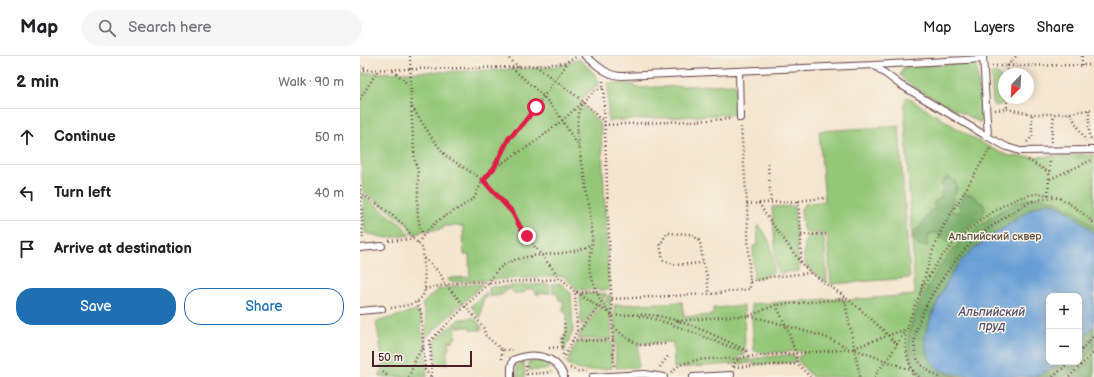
<!DOCTYPE html>
<meta charset="utf-8">
<style>
body{margin:0;font-family:"Balsamiq Sans",sans-serif;background:#f6f6f6;color:#202124}
.controls{position:absolute;right:12px;bottom:12px;display:grid;overflow:hidden;border-radius:8px;box-shadow:0 2px 10px #0003}
.controls button{width:36px;height:36px;display:grid;place-items:center;padding:0;border:0;border-bottom:1px solid #e0e0e0;background:#fff;color:#202124;font:20px sans-serif}
.compass{position:absolute;left:638px;top:12px;width:36px;height:36px;border-radius:50%;background:#fff;box-shadow:0 2px 10px #0003;rotate:204deg}
.scale{position:absolute;left:12px;bottom:10px;width:100px;box-sizing:border-box;padding-left:4px;border:2px solid #4a1f2b;border-top:0;font-size:11px;line-height:14px;white-space:nowrap;color:#4a1f2b;-webkit-text-stroke:3px #f7f3e8;paint-order:stroke}
.stop{position:absolute;width:12px;height:12px;margin:-9px;border:3px solid #e11d48;border-radius:50%;background:#fff}
.stop.end{background:#e11d48;border-color:#fff;box-shadow:0 1px 4px #0008}
.list{margin:0;padding:0;list-style:none}
h2{display:flex;justify-content:space-between;align-items:center;height:52px;margin:0;padding:0 16px;font-size:17px}
h2 small{font-size:13px;font-weight:400;color:#757577}
.list li{display:grid;grid-template-columns:26px 1fr auto;gap:12px;align-items:center;box-sizing:border-box;height:56px;padding:0 16px;border-top:1px solid #e0e0e0}
.list b{display:block;font-size:15px;white-space:nowrap}
.list em{font-size:13px;font-style:normal;color:#757577}
.actions{display:flex;gap:8px;padding:12px 16px}
.actions a{flex:1;padding:9px 0;border:1px solid #1f6fb2;border-radius:16px;text-align:center;font-size:14px;color:#1f6fb2}
.actions .main{background:#1f6fb2;color:#fff}
.icon{flex:none;width:22px;height:22px;fill:none;stroke:currentColor;stroke-width:2;stroke-linecap:round;stroke-linejoin:round}
.map{position:relative;flex:none;width:734px;height:321px;overflow:hidden}
header{display:flex;align-items:center;gap:24px;box-sizing:border-box;height:56px;padding:0 20px;background:#fff;border-bottom:1px solid #e0e0e0}
header strong{font-size:19px}
nav{display:flex;gap:22px;margin-inline-start:auto;font-size:14px}
.search{width:280px;height:36px;background:#f6f6f6;display:flex;align-items:center;gap:10px;box-sizing:border-box;padding:0 14px;border-radius:22px;color:#757577;font-size:15px}
main{display:flex}
aside{flex:1;background:#fff}
.map>svg:first-child{display:block}
</style>
<header>
<strong>Map</strong>
<div class="search"><svg class="icon" aria-label="search" viewBox="0 0 24 24"><circle cx="10" cy="10" r="6"/><path d="M15 15l6 6"/></svg>Search here</div>
<nav><a>Map</a><a>Layers</a><a>Share</a></nav>
</header>
<main>
<aside>
<h2>2 min<small>Walk · 90 m</small></h2>
<ul class="list">
<li><svg class="icon" aria-label="ahead" viewBox="0 0 24 24"><path d="M12 20V5M6 11l6-6 6 6"/></svg><div><b>Continue</b></div><em>50 m</em></li>
<li><svg class="icon" aria-label="left" viewBox="0 0 24 24"><path d="M17 20v-9H6M10 6l-5 5 5 5"/></svg><div><b>Turn left</b></div><em>40 m</em></li>
<li><svg class="icon" aria-label="arrive" viewBox="0 0 24 24"><path d="M6 21V4h12l-3 4 3 4H6"/></svg><div><b>Arrive at destination</b></div></li>
</ul>
<div class="actions"><a class="main">Save</a><a>Share</a></div>
</aside>
<div class="map">
<svg width="734" height="321" viewBox="0 0 734 321">
<rect width="100%" height="100%" fill="#f7f3e8"/>
<filter id="ink" filterUnits="userSpaceOnUse"><feTurbulence type="fractalNoise" baseFrequency=".025" numOctaves="2"/><feDisplacementMap in="SourceGraphic" scale="8" xChannelSelector="R" yChannelSelector="G"/><feConvolveMatrix kernelMatrix="1 2 1 2 8 2 1 2 1" color-interpolation-filters="sRGB"/></filter>
<filter id="wash" filterUnits="userSpaceOnUse"><feTurbulence type="fractalNoise" baseFrequency=".012" numOctaves="4" result="noise"/><feDisplacementMap in="SourceGraphic" scale="16" xChannelSelector="R" yChannelSelector="G"/><feGaussianBlur stdDeviation="0.9" result="paint"/><feColorMatrix in="noise" values="0 0 0 0 0 0 0 0 0 0 0 0 0 0 0 0 0 1.4 0 .05"/><feComposite in="paint" operator="in"/></filter>
<g filter="url(#wash)">
<rect width="100%" height="100%" fill="#f4e5ce"/>
<path fill="#94c778" stroke="#6f7352" fill-rule="evenodd" d="M 219,3 L 237,20 L 238,31 L 231,34 L 220,45 L 239,67 L 241,72 L 249,234 L 218,234 L 203,220 L 90,226 L 88,223 L 91,222 L 110,221 L 109,199 L 104,199 L 103,170 L 84,170 L 83,173 L 62,175 L 60,177 L 53,178 L 46,167 L 3,135 L 0,89 L 0,17 C 51,16 102,16 153,13 C 175,12 199,13 219,3 Z
M 611,8 L 615,10 L 617,14 L 622,61 L 621,66 L 619,66 L 555,32 L 547,27 L 540,19 L 541,16 L 543,12 L 550,10 Z
M 634,16 C 647,21 643,37 643,48 L 635,50 L 633,49 L 631,17 Z
M 248,27 L 274,28 L 275,32 L 375,28 L 376,58 L 248,65 Z
M 547,41 L 616,84 L 639,96 L 650,100 L 668,101 L 734,99 L 734,321 L 452,321 L 439,306 L 438,300 L 444,299 L 441,295 L 406,297 L 394,295 L 391,248 L 482,242 L 485,244 L 555,239 L 544,48 ZM 689,240 L 719,240 L 719,306 L 689,306 Z
M 539,70 L 550,222 L 471,228 L 467,177 L 447,177 L 443,173 L 441,152 L 445,148 L 465,145 L 459,75 Z
M 3,139 L 42,169 L 50,179 L 27,182 L 5,177 Z
M 434,150 L 439,215 L 417,217 L 412,151 Z
M 398,169 C 410,180 416,201 413,217 L 396,223 L 394,223 L 393,190 L 398,189 L 397,170 Z
M 464,179 L 467,226 C 442,210 442,209 446,180 Z
M 200,227 L 211,237 L 213,275 L 204,295 L 203,282 L 206,278 L 206,271 L 207,271 L 207,258 L 203,255 L 203,244 L 199,244 L 197,237 L 193,237 L 192,228 Z
M 109,228 L 123,228 L 65,283 L 67,321 L 19,321 C 26,312 18,279 16,266 L 55,255 L 58,256 L 61,260 L 62,279 L 65,283 L 67,266 L 62,248 L 78,233 Z
M 189,228 L 190,237 L 176,238 L 176,235 L 173,235 L 173,233 L 167,233 L 166,235 L 164,235 L 164,237 L 154,237 L 151,233 L 145,234 L 145,236 L 143,237 L 142,239 L 129,241 L 129,232 L 131,231 Z
M 126,236 L 126,242 L 123,243 L 120,262 L 111,250 Z
M 220,237 L 247,238 L 221,271 Z
M 250,238 L 252,283 L 218,283 L 222,274 Z
M 322,246 L 324,261 L 353,259 L 353,252 L 384,250 L 385,299 L 378,301 L 378,304 L 390,302 L 391,307 L 314,312 L 313,286 L 279,288 L 278,311 L 256,312 L 254,249 Z
M 114,262 L 121,270 L 121,274 L 111,274 L 110,271 L 97,271 L 97,265 L 99,263 Z
M 95,266 L 96,282 L 94,282 L 93,285 L 89,285 L 89,293 L 87,294 L 88,308 L 78,308 L 76,305 L 75,285 Z
M 252,285 L 252,312 C 238,313 218,319 207,307 L 217,286 Z
M 427,299 L 435,300 L 436,306 L 393,309 L 393,303 L 396,302 Z
M 182,305 L 191,311 C 185,316 177,314 169,314 L 168,306 Z
M 164,306 L 165,321 L 157,321 L 157,310 Z"/>
<path fill="#77ac68" stroke="#60664a" d="M 587,121 L 595,125 L 597,132 L 590,154 L 598,157 L 600,152 L 598,148 L 603,143 L 603,139 L 611,138 L 624,149 L 625,154 L 623,157 L 623,160 L 590,185 L 586,185 L 575,176 L 568,180 L 567,190 L 559,190 L 553,183 L 554,175 L 561,170 L 570,154 L 575,154 L 573,147 L 581,141 L 581,137 L 584,133 L 581,128 Z
M 676,141 C 702,143 716,155 734,172 L 734,178 C 723,167 704,149 689,147 C 678,146 665,158 657,163 C 638,176 618,187 603,204 C 591,217 582,234 575,251 C 572,259 568,268 566,277 C 563,290 570,307 581,314 C 587,318 595,320 601,321 L 562,321 C 560,319 558,317 556,314 C 550,306 547,289 549,279 C 551,260 575,214 588,199 C 606,178 649,144 676,141 Z
M 734,270 L 734,290 L 723,304 L 704,321 L 668,321 L 678,319 L 687,315 L 700,306 L 719,306 L 719,287 Z
M 734,301 L 734,321 L 713,321 Z"/>
<path fill="#679ed5" stroke="#585e80" d="M 687,147 C 705,150 721,165 734,178 L 734,270 L 719,287 L 719,240 L 689,240 L 689,306 L 700,306 C 690,314 681,319 668,321 C 647,321 599,321 582,315 C 570,308 565,293 565,281 C 566,273 570,265 573,258 C 581,236 591,214 608,198 C 626,182 648,170 667,156 L 676,151 Z"/>
</g>
<g filter="url(#ink)">
<g fill="none" stroke-linecap="round" stroke-linejoin="round">
<defs>
<path id="lane" d="M 226,0 C 237,9 247,20 262,20 L 514,9 L 539,28 L 628,81 L 647,91 L 660,95 L 734,94
M 623,0 L 628,81
M 514,9 L 623,3
M 379,15 L 380,62
M 0,192 L 22,190
M 0,255 L 22,253
M 151,321 L 151,311 L 153,304 C 173,295 197,299 204,321
M 232,321 L 285,318 L 304,321
M 333,321 L 371,319"/>
</defs>
<use href="#lane" stroke="#643d43" stroke-width="8"/>
<path stroke="#643d43" stroke-width="2.5" stroke-dasharray="1 3" stroke-linecap="butt" d="M 50,0 C 51,35 51,69 55,104 C 56,109 58,114 58,119 C 59,140 54,159 63,179
M 146,0 L 159,11
M 722,0 L 722,9
M 0,10 L 6,13
M 176,10 L 223,45 L 239,62 L 244,64
M 632,10 L 734,9
M 152,12 L 183,40 L 197,56 L 219,91
M 0,14 L 159,11 L 204,7 L 218,0
M 33,15 L 42,22 L 49,30
M 647,18 L 647,10 L 656,0
M 243,25 L 254,312
M 647,42 L 647,53
M 0,43 L 18,14
M 221,49 C 212,66 222,100 224,119 C 227,139 229,160 232,180 C 233,192 229,204 231,217 C 235,234 240,247 252,260
M 52,51 L 72,82 L 86,100 L 123,124 L 145,149 L 153,157 L 160,171 L 174,190 L 201,223
M 635,54 L 647,53 L 672,58 L 694,58 L 710,57 L 734,53
M 729,54 L 729,79 L 731,83 L 734,84
M 710,57 L 726,85
M 244,69 L 372,63
M 667,86 L 672,81 L 672,58
M 691,86 L 694,58
M 668,104 L 690,117
M 408,108 L 411,147
M 135,110 L 149,82 L 170,59 L 209,5
M 690,123 L 732,104
M 0,129 L 3,184
M 0,136 C 17,149 45,164 53,183
M 688,139 L 690,103
M 438,145 L 441,179 L 441,207 C 454,221 470,230 485,241 C 504,256 521,271 537,289
M 399,147 L 406,159 L 441,207
M 387,148 L 438,145 L 464,142
M 441,179 L 467,178
M 29,185 L 53,183 L 58,187 L 63,193 L 65,233 L 63,240 L 57,246 L 48,249 L 31,252
M 58,187 L 67,175 L 77,165 L 101,151 L 114,142 L 123,124 L 134,112 L 172,88 L 203,64 L 235,34 L 243,32
M 64,202 L 80,217 L 85,228 L 121,268 L 124,273 L 125,279 L 142,294 L 152,294
M 343,207 L 316,209 L 303,204 L 300,189 L 307,177 L 331,178 L 340,185 L 343,207 L 347,220 L 349,238
M 390,226 L 411,221 L 450,217
M 65,233 C 84,229 110,223 129,227 C 146,187 202,207 232,188
M 216,236 L 247,256
M 217,236 L 237,235
M 560,237 L 573,194 L 583,171 L 631,91
M 484,241 L 500,321
M 252,243 L 349,238 L 390,233 L 387,148 L 381,71
M 57,246 L 61,257 L 65,314 L 71,321
M 416,249 L 426,270 L 436,298 L 438,308 L 450,321
M 253,260 C 265,259 278,258 290,259 C 318,261 364,283 389,296
M 279,260 C 316,266 349,285 384,295
M 389,260 L 416,249 L 484,243
M 318,265 L 371,260 L 388,260 L 407,264 L 465,281 L 489,292
M 254,271 L 264,280 L 279,289 L 307,288
M 217,275 L 220,274 L 239,250
M 212,285 L 253,284
M 202,291 L 202,281 L 205,278 L 204,264
M 189,292 L 202,291 L 203,301
M 494,292 L 546,273
M 142,294 L 142,304
M 719,297 L 734,279
M 166,310 L 167,321
M 300,311 L 308,300
M 373,311 L 375,306 L 383,301 L 494,293 L 553,315 L 552,321
M 374,311 L 438,308
M 210,312 L 218,315 L 226,315
M 23,316 L 29,321
M 312,316 C 323,300 360,303 378,303
M 167,318 L 186,317 L 191,315
M 49,321 L 56,302 L 64,290
M 72,321 L 70,285 L 129,227 L 202,223 L 215,236 L 217,275 L 203,304
M 514,321 L 531,298 L 545,275
M 559,321 C 547,312 543,287 547,273 C 551,254 571,213 583,199 C 603,176 650,136 682,138 C 702,139 719,154 734,167
M 579,321 C 571,317 563,312 558,304 C 541,272 591,207 613,185 C 619,178 627,174 635,168 C 645,161 656,153 668,147 C 676,143 688,142 697,142
M 693,321 L 710,306
M 709,321 L 734,296"/>
<use href="#lane" stroke="#fff" stroke-width="6"/>
</g>
</g>
<g fill="none" stroke-linecap="round" stroke-linejoin="round" filter="url(#ink)">
<path stroke="#e11d48" stroke-width="5" d="M 167,180 L 160,171 L 153,157 L 123,124 L 134,112 L 149,82 L 163,68 L 176,51"/>
</g>
<g text-anchor="middle" stroke-width="3" stroke-linejoin="round" paint-order="stroke">
<g font-size="11" fill="#605142" stroke="#f7f3e8">
<text x="635" y="184">Альпийский сквер</text>
</g>
<g font-size="12" font-style="italic" fill="#56526f" stroke="#f7f3e8">
<text x="632" y="260">Альпийский<tspan x="632" dy="14">пруд</tspan></text>
</g>
</g>
</svg>
<div class="controls">
<button>+</button>
<button>−</button>
</div>
<svg class="compass" viewBox="-18 -18 36 36"><path d="M0-13l5 13h-10z" fill="#e53935"/><path d="M0 13l5-13h-10z" fill="#757577"/></svg>
<div class="scale">50 m</div>
<div class="stop" style="left:176px;top:51px"></div>
<div class="stop end" style="left:167px;top:180px"></div>
</div>
</main>
